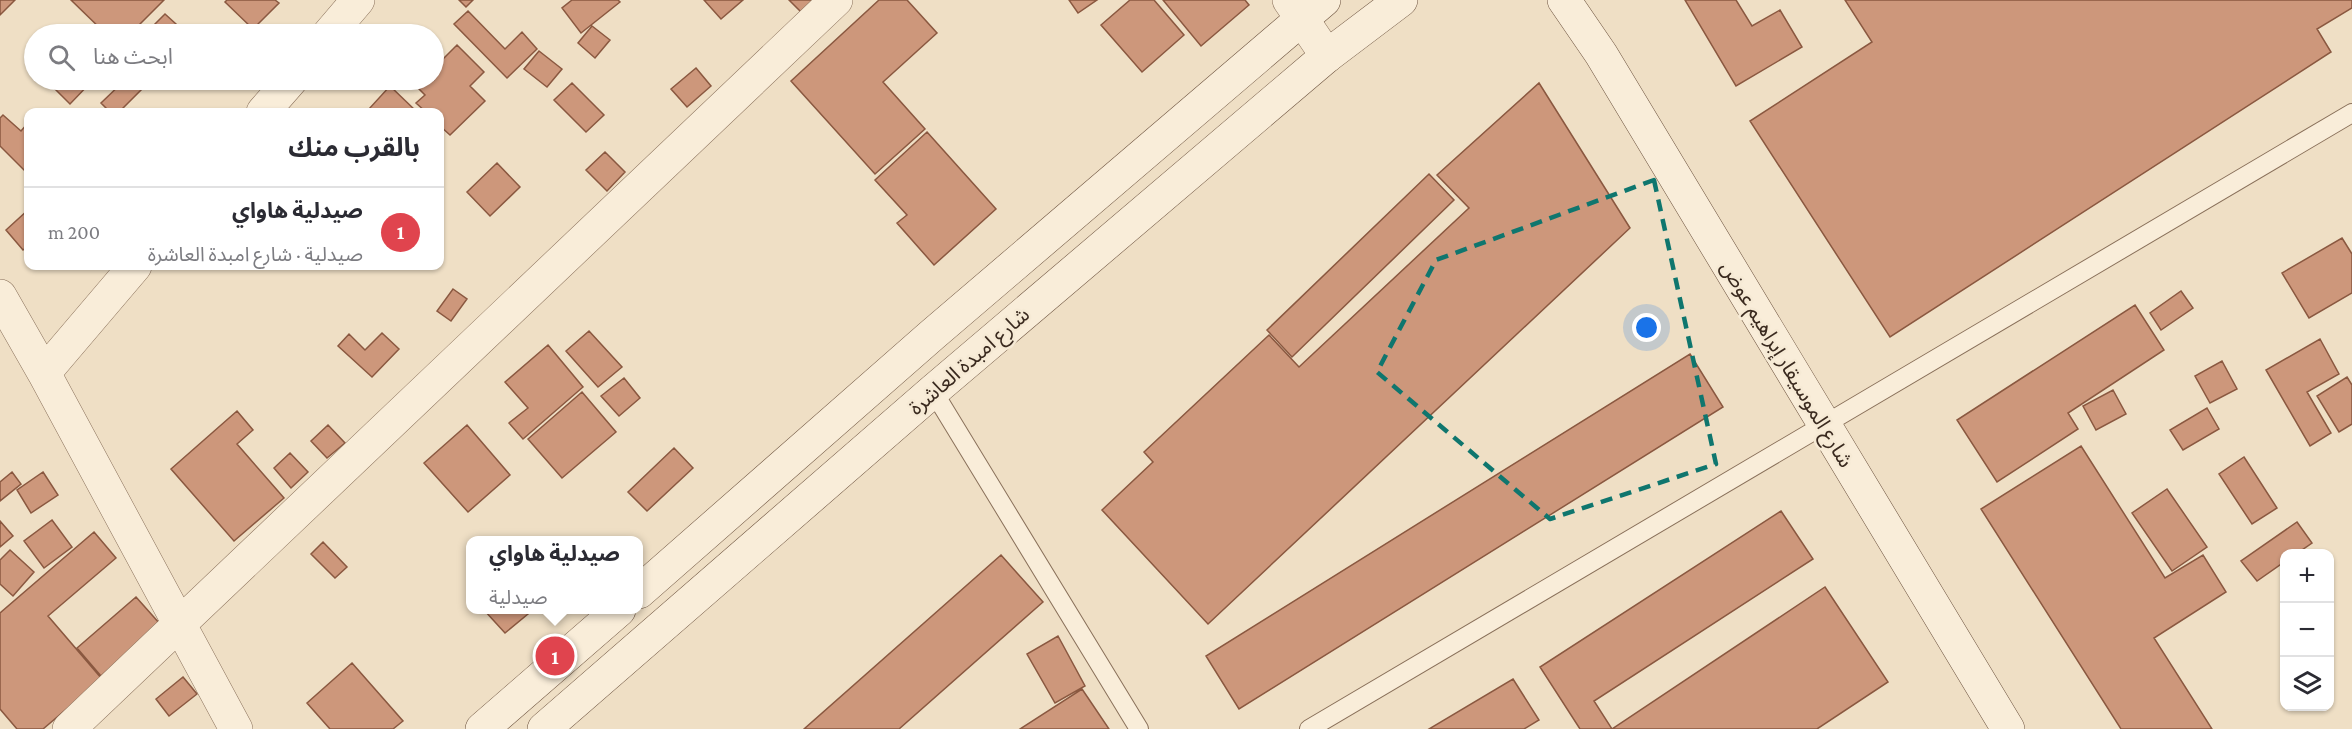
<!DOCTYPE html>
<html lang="ar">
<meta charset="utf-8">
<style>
body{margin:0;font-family:"Crimson Pro","Noto Sans Arabic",serif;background:#f2f2f3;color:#2b2b33;direction:rtl}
.controls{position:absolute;right:18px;bottom:18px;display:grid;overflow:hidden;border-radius:12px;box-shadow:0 2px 4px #0004}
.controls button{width:54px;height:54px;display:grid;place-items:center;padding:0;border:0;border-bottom:2px solid #e1e1e2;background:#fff;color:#2b2b33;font:30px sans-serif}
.you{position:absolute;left:1647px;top:328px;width:21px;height:21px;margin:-15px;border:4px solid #fff;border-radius:50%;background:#1a73e8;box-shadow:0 0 0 9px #1a73e833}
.badge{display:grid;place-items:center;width:39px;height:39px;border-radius:50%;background:#9a2a33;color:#fff;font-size:20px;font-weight:700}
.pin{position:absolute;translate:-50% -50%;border:3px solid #fff;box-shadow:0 2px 6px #0006}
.popup{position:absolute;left:466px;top:536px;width:177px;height:78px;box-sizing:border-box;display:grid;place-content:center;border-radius:12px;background:#fff;filter:drop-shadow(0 2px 4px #0005);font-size:20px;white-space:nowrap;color:#7c7c81}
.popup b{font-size:22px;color:#2b2b33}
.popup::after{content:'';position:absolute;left:50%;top:100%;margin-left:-12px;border:12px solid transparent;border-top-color:#fff}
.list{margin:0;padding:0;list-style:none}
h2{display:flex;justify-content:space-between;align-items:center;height:78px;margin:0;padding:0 24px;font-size:26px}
h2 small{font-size:20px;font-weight:400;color:#7c7c81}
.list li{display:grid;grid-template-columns:39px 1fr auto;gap:18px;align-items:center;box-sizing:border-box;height:84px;padding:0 24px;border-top:2px solid #e1e1e2}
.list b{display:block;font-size:22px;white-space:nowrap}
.list p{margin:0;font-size:20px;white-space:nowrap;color:#7c7c81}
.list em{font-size:20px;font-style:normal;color:#7c7c81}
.icon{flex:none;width:33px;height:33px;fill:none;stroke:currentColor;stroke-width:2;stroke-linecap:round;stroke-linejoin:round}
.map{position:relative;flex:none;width:2352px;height:729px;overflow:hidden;direction:ltr}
.search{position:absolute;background:#fff;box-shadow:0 2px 4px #0004;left:24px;top:24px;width:420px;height:66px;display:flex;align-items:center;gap:15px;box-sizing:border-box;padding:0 21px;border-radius:33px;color:#7c7c81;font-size:22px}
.panel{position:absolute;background:#fff;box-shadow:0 2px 4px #0004;left:24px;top:108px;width:420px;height:162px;border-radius:12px;direction:rtl}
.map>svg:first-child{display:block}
</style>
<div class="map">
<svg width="2352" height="729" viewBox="0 0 2352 729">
<rect width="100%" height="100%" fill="#efdfc5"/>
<path fill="#cd977b" stroke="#8a5840" stroke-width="1.5" d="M 0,0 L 15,0 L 0,15 Z
M 71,0 L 164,0 L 130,34 L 106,34 Z
M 227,0 L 275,0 L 279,3 L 253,29 L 225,2 Z
M 459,0 L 473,0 L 466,7 Z
M 572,0 L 618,0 L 620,2 L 581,33 L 562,8 Z
M 704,0 L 743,0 L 721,19 Z
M 789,0 L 824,0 L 807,18 Z
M 879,0 L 907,0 L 937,33 L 883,82 L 925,129 L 875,174 L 791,81 Z
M 1069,0 L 1097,0 L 1078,13 Z
M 1130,0 L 1154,0 L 1184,35 L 1142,72 L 1101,25 Z
M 1163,0 L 1245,0 L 1249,5 L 1201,46 Z
M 1685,0 L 1736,0 L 1752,26 L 1780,10 L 1802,47 L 1736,86 Z
M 1845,0 L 2352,0 L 2352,8 L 2317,29 L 2331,52 L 1890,337 L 1750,121 L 1872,42 Z
M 468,11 L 505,49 L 522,32 L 537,49 L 507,78 L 454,24 Z
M 165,14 L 187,34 L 145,34 Z
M 592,26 L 610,40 L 595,58 L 578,43 Z
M 457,45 L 484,72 L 470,86 L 485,101 L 450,135 L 440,126 L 440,112 L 426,112 L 416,103 L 425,95 L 410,80 L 434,80 L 434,58 L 439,63 Z
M 539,51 L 562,69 L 547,87 L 524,69 Z
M 696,68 L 711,86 L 687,107 L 671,89 Z
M 62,80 L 93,80 L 70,104 L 54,88 Z
M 125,80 L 138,80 L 145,86 L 119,112 L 110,112 L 101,103 Z
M 572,83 L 604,115 L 586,132 L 554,100 Z
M 1539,83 L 1630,228 L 1208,624 L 1102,510 L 1153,462 L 1144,452 L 1269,335 L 1299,367 L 1469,208 L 1437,175 Z
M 390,86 L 417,112 L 371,112 L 368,110 Z
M 3,115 L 21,131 L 28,123 L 28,174 L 0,146 L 0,118 Z
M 927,132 L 996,209 L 934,265 L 897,223 L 907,215 L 875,180 Z
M 605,152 L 625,172 L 607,191 L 586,170 Z
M 497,163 L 520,187 L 490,216 L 467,192 Z
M 1429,174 L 1454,200 L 1292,357 L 1267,330 Z
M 28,210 L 28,246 L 23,250 L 6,230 Z
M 2342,238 L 2352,254 L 2352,293 L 2309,318 L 2282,273 Z
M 453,289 L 467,299 L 451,321 L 437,311 Z
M 2181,291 L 2193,308 L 2161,330 L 2150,313 Z
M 2135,305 L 2164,350 L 2068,413 L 2078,429 L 1997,482 L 1957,420 Z
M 589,331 L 622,367 L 598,387 L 566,351 Z
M 382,333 L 399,349 L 372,377 L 338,346 L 349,334 L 365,350 Z
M 2320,339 L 2339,374 L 2307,392 L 2331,433 L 2310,446 L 2266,370 Z
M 548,345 L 583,387 L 523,439 L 509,423 L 528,408 L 505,382 Z
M 1690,354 L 1723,407 L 1239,709 L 1206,656 Z
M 2222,361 L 2237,389 L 2210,403 L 2195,376 Z
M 2347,377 L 2352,385 L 2352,424 L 2339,432 L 2317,396 Z
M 624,378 L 640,398 L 619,416 L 601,396 Z
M 2113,390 L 2126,414 L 2096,430 L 2083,406 Z
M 582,392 L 616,432 L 562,478 L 528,439 Z
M 2207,408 L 2219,429 L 2183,450 L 2170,430 Z
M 237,411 L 253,430 L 237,444 L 284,498 L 234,541 L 171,469 Z
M 328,425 L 345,443 L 327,458 L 311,441 Z
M 467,425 L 510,475 L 468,512 L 424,463 Z
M 2081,446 L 2165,578 L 2203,555 L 2226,592 L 2154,638 L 2212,729 L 2121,729 L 1981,509 Z
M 674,448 L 693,468 L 647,511 L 628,492 Z
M 290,453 L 308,472 L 291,488 L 274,468 Z
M 2244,457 L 2277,508 L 2252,524 L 2219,474 Z
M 12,472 L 21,484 L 0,501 L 0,482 Z
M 43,472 L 58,495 L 31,513 L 17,490 Z
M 2167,489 L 2207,547 L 2172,571 L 2132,513 Z
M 1781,511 L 1813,559 L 1594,701 L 1612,729 L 1580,729 L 1540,667 Z
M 52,520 L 72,547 L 44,568 L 24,541 Z
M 0,521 L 13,536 L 0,547 Z
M 2297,522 L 2312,543 L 2296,554 L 2284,554 L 2284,562 L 2257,581 L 2241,561 Z
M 94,532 L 116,558 L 48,616 L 102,679 L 43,729 L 17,729 L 0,709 L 0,613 Z
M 323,542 L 347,567 L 335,578 L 311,554 Z
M 10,550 L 34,572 L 13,596 L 0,584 L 0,560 Z
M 1001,555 L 1043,602 L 899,729 L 804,729 Z
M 1825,587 L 1888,682 L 1817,729 L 1612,729 Z
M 136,597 L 160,624 L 101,676 L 77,648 Z
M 484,610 L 524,610 L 528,614 L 505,633 Z
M 1058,636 L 1085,686 L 1055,703 L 1027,654 Z
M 352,663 L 403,721 L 393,729 L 330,729 L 307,703 Z
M 183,677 L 197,694 L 169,716 L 156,699 Z
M 1513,679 L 1539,720 L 1524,729 L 1429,729 Z
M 1082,689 L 1109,729 L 1020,729 Z"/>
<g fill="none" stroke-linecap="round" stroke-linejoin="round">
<defs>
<path id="lane" d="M 933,391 L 1139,729
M 1309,729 L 2352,113"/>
<path id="street" d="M 1289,0 L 1327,56
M 329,34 L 358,0
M 263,112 L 291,80
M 0,296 L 44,373 L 236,729
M 44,373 L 135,266
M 69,729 L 836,0"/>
<path id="secondary" d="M 1564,0 L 1601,54 L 2008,729
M 639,592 L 932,335 L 1324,0
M 482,729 L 619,610
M 544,729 L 933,391 L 1327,56 L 1401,0"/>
</defs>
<use href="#lane" stroke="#8a715b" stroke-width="20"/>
<use href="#street" stroke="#8a715b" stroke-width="34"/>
<use href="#secondary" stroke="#6c523e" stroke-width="34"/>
<use href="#lane" stroke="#f9edd9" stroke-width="18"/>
<use href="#street" stroke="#f9edd9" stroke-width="33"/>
<use href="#secondary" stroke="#f9edd9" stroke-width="33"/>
</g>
<path fill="none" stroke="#0f766e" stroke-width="4.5" stroke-dasharray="12 8" stroke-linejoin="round" d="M 1654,180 L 1716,464 L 1550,519 L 1377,372 L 1436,260 Z"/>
<g text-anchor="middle" stroke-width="5" stroke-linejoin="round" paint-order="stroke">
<g font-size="21" fill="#3a2a1f" stroke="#f6ead5">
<text transform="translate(969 361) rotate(-41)" y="7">شارع امبدة العاشرة</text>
<text transform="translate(1787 364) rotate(59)" y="7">شارع الموسيقار إبراهيم عوض</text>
</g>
</g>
</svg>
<div class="controls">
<button>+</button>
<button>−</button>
<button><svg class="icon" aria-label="layers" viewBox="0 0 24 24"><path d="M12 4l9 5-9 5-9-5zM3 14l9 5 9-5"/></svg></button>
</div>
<div class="you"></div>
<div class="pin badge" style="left:555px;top:656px;background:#e0444e">1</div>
<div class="popup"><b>صيدلية هاواي</b>صيدلية</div>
<div class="search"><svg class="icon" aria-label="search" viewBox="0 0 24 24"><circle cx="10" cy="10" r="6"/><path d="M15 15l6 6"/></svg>ابحث هنا</div>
<section class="panel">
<h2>بالقرب منك<small></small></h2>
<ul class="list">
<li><span class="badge" style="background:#e0444e">1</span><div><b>صيدلية هاواي</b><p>صيدلية · شارع امبدة العاشرة</p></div><em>200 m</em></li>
</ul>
</section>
</div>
